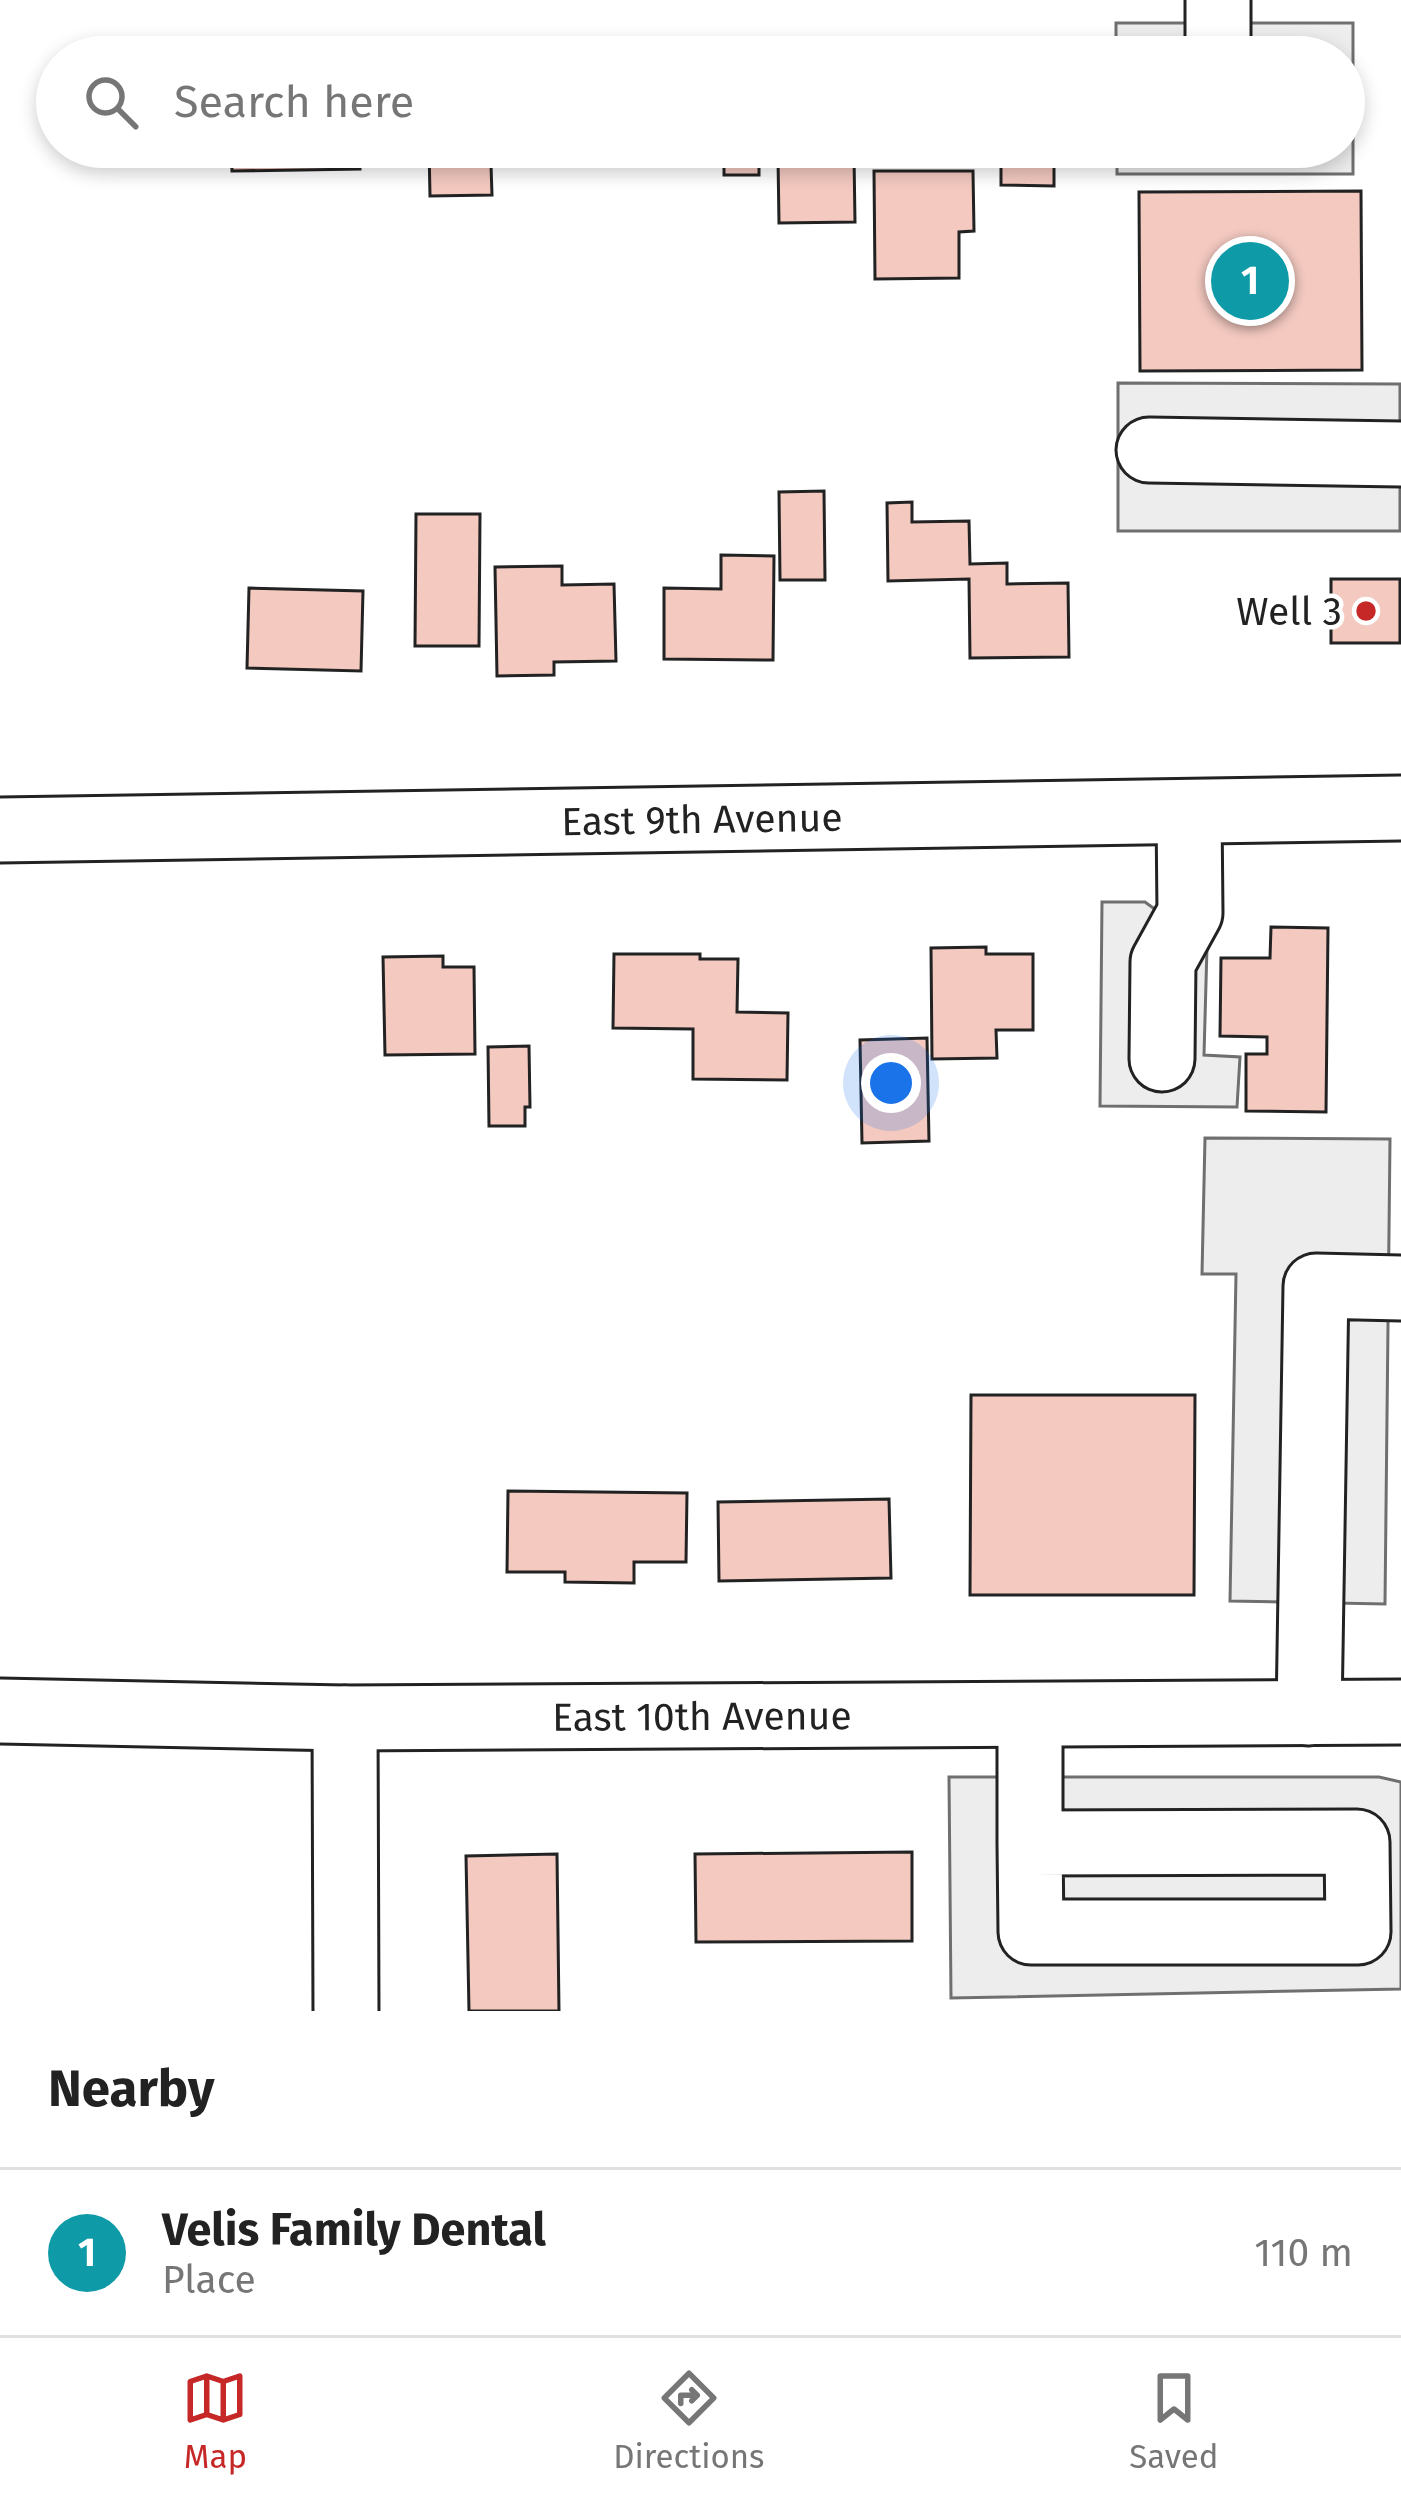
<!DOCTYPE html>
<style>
body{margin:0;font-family:"Fira Sans",sans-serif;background:#f2f2f2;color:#222}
.you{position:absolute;left:891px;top:1083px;width:42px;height:42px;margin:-30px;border:9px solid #fff;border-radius:50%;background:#1a73e8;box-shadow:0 0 0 18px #1a73e833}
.badge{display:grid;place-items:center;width:78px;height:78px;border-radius:50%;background:#c62828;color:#fff;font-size:39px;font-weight:700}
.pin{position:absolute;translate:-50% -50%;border:6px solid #fff;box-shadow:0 3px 12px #0006}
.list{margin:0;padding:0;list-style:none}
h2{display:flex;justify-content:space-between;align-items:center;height:156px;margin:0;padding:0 48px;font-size:51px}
h2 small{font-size:39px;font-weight:400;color:#767676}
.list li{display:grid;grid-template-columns:78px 1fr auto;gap:36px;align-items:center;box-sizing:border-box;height:168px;padding:0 48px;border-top:3px solid #e0e0e0}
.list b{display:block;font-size:45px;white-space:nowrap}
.list p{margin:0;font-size:39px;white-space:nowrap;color:#767676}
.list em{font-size:39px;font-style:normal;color:#767676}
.icon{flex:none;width:66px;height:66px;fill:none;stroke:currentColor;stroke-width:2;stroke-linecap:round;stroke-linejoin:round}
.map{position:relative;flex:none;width:1401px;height:2011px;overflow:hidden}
.search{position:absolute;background:#fff;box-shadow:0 6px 18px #0003;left:36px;right:36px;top:36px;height:132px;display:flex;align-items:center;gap:30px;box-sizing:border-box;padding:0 42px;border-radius:66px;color:#767676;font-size:45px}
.sheet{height:324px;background:#fff}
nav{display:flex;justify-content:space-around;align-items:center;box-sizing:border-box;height:168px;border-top:3px solid #e0e0e0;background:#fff;font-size:33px;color:#767676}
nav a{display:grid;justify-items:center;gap:6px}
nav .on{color:#c62828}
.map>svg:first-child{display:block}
</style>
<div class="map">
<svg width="1401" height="2011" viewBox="0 0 1401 2011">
<rect width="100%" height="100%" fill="#fff"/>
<path fill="#ededed" stroke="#6f6f6f" stroke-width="3" d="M 1116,23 L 1353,23 L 1353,174 L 1117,174 L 1117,147 L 1344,147 L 1344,57 L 1116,57 Z
M 1118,383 L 1400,384 L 1400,531 L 1118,531 Z
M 1102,902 L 1145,902 L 1207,947 L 1204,1055 L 1240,1057 L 1237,1107 L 1100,1106 Z
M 1205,1138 L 1390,1139 L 1385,1604 L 1230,1601 L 1236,1274 L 1202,1274 Z
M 949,1777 L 1379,1777 L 1401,1782 L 1401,1989 L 951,1998 Z"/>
<path fill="#f3c9c0" stroke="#222" stroke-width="3" d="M 231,147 L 360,147 L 360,169 L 232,171 Z
M 429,147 L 605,147 L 605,163 L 491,165 L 492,195 L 430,196 Z
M 666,147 L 759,147 L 759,175 L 724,175 L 724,155 L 666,155 Z
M 954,147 L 1054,147 L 1054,186 L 1001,185 L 1001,156 L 954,156 Z
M 854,156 L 855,222 L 779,223 L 778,158 Z
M 874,171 L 973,171 L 974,231 L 959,232 L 959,278 L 875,279 Z
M 1361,191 L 1362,370 L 1140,371 L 1139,192 Z
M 824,491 L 825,580 L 780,580 L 779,492 Z
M 912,502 L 912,522 L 969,521 L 970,564 L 1007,563 L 1007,584 L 1068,583 L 1069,657 L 970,658 L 969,579 L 888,581 L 887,503 Z
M 416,514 L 480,514 L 479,646 L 415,646 Z
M 721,555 L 774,556 L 773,660 L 664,659 L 664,588 L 721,589 Z
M 562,566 L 562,585 L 614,584 L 616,661 L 554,662 L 554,675 L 497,676 L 495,567 Z
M 1331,579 L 1400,579 L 1400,643 L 1331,643 Z
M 249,588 L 363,591 L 361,671 L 247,668 Z
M 1271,927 L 1328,928 L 1326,1112 L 1246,1111 L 1246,1054 L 1267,1054 L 1267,1037 L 1220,1036 L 1221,958 L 1270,958 Z
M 986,947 L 986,954 L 1033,954 L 1033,1030 L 996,1030 L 997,1058 L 932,1059 L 931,948 Z
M 614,954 L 700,954 L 700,959 L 738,959 L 737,1012 L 788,1013 L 787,1080 L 693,1079 L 693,1029 L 613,1028 Z
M 443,956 L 443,967 L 474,967 L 475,1054 L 385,1055 L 383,957 Z
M 927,1038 L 929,1141 L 862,1143 L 860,1040 Z
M 529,1046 L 530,1107 L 525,1107 L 525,1126 L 489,1126 L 488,1047 Z
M 971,1395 L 1195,1395 L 1194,1595 L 970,1595 Z
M 508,1491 L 687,1493 L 686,1562 L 634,1562 L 634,1583 L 565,1582 L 565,1572 L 507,1572 Z
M 889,1499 L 891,1578 L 719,1581 L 718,1502 Z
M 912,1852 L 912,1941 L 696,1942 L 695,1854 Z
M 557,1854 L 559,2011 L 469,2011 L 466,1856 Z"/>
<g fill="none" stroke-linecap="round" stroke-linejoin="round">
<defs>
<g id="minor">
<path d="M 1218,0 L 1218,57"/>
<path d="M 1149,450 L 1401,454"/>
<path id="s1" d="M 0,830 L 1401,808"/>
<path d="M 1162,1059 L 1163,962 L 1190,913 L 1189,812"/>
<path id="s2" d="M 0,1711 L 345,1718 L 1401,1712"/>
<path d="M 1309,1713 L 1316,1286 L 1401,1288"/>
<path d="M 1030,1715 L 1030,1843 L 1357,1842 L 1358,1932 L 1031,1932 L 1030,1843"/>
<path d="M 345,1718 L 346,2011"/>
</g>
</defs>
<use href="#minor" stroke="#222" stroke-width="69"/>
<use href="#minor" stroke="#fff" stroke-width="63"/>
</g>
<circle fill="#c62828" stroke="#fff" stroke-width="4.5" cx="1366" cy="611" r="12"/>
<g text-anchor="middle" stroke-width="9" stroke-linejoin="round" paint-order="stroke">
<g font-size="39" fill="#222" stroke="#fff" text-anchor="end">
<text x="1342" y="625">Well 3</text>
</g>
<g font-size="39" fill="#222" stroke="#fff">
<text dy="14" stroke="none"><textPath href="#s1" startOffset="702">East 9th Avenue</textPath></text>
<text dy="14" stroke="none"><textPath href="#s2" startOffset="702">East 10th Avenue</textPath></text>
</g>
</g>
</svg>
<div class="you"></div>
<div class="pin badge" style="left:1250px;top:281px;background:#0f9aa8">1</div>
<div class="search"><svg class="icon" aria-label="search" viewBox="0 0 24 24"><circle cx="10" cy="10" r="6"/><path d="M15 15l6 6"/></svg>Search here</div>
</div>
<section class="sheet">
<h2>Nearby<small></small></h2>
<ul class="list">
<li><span class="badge" style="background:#0f9aa8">1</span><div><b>Velis Family Dental</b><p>Place</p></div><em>110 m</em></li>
</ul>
</section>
<nav>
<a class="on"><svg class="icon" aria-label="map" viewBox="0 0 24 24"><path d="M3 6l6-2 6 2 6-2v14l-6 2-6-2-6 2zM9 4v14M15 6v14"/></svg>Map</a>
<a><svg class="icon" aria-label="directions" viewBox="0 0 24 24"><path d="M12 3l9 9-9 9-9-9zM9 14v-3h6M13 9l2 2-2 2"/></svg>Directions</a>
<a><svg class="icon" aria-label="saved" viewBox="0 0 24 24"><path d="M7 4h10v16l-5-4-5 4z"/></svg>Saved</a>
</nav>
